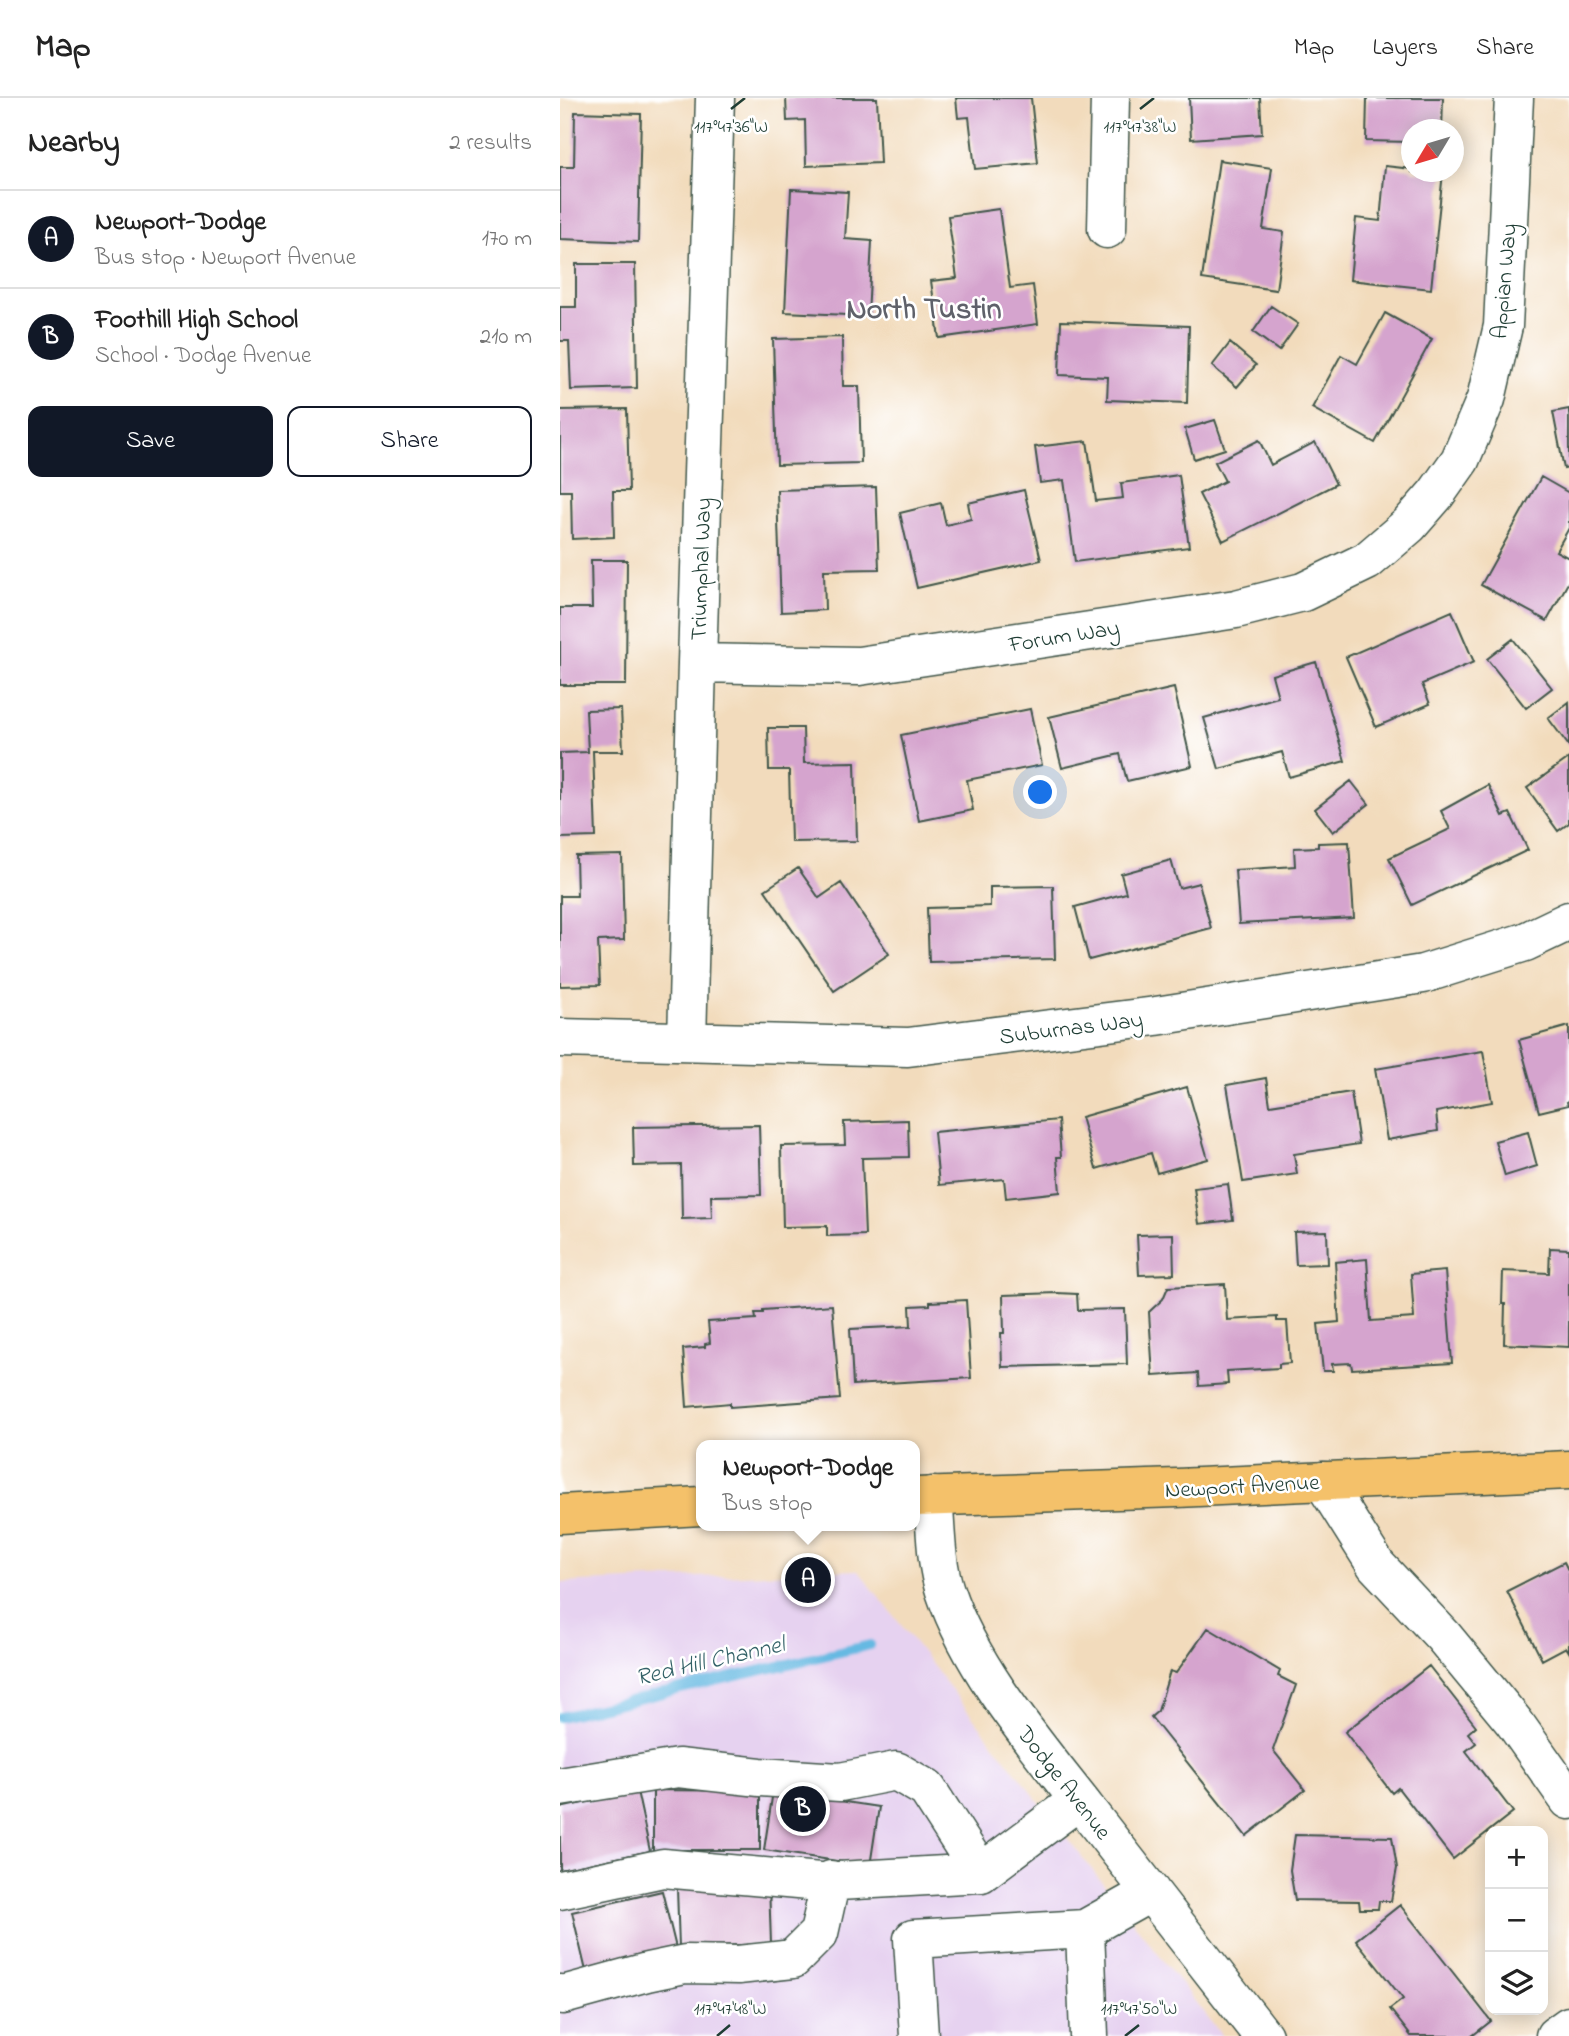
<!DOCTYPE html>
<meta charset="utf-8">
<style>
body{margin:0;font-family:"Indie Flower",sans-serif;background:#f6f6f6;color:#222}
.controls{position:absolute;right:21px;bottom:21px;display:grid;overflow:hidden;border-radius:14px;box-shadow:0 4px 18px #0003}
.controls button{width:63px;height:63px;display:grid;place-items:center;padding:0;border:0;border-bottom:2px solid #e0e0e0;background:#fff;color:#222;font:35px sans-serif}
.compass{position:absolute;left:841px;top:21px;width:63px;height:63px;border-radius:50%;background:#fff;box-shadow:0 4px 18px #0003;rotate:232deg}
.you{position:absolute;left:481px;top:695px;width:24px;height:24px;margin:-18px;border:5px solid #fff;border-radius:50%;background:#1a73e8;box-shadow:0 0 0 10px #1a73e833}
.badge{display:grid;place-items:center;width:46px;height:46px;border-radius:50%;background:#111827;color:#fff;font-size:23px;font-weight:700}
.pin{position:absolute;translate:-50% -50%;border:4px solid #fff;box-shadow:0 2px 7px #0006}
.popup{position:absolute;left:136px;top:1342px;width:224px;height:91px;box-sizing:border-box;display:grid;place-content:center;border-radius:14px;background:#fff;filter:drop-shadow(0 2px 5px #0005);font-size:23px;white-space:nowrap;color:#767676}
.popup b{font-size:26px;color:#222}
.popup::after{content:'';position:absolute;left:50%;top:100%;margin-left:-14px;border:14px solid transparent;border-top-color:#fff}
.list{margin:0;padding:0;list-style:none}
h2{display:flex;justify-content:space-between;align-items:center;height:91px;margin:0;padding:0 28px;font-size:30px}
h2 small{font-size:23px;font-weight:400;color:#767676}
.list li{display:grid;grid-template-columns:46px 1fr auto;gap:21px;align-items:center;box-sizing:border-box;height:98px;padding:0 28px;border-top:2px solid #e0e0e0}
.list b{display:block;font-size:26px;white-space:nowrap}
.list p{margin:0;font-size:23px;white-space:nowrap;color:#767676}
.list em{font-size:23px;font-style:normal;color:#767676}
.actions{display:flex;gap:14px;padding:21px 28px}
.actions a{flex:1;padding:16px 0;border:2px solid #111827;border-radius:14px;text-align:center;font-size:24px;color:#111827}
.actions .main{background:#111827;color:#fff}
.icon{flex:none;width:38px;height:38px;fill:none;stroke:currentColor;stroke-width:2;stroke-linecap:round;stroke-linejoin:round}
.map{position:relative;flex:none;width:1009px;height:1938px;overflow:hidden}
header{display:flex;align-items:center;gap:42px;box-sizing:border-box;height:98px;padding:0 35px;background:#fff;border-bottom:2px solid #e0e0e0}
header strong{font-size:33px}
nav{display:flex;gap:38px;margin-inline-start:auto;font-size:24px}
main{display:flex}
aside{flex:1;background:#fff}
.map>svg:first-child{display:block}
</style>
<header>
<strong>Map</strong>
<nav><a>Map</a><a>Layers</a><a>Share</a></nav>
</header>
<main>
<aside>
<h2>Nearby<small>2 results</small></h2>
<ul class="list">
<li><span class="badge">A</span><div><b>Newport-Dodge</b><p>Bus stop · Newport Avenue</p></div><em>170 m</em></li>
<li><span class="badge">B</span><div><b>Foothill High School</b><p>School · Dodge Avenue</p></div><em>210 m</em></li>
</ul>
<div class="actions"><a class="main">Save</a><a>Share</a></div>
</aside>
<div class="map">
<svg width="1009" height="1938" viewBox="0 0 1009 1938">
<rect width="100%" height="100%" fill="#fff"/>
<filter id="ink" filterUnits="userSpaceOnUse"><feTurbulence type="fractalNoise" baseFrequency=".0143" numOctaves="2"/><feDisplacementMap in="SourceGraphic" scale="14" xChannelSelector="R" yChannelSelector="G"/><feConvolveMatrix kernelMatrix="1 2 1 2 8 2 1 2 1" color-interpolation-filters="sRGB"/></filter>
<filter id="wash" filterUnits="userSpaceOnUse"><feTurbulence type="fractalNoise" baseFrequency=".00686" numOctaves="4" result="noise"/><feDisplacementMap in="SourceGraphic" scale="28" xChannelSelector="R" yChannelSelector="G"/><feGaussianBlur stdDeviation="1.57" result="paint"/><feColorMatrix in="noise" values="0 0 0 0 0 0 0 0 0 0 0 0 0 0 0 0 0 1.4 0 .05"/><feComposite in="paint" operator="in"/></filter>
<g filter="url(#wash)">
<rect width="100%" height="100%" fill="#f2dbbc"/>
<path fill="#e6d2f0" d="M 298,1472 L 662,1938 L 0,1938 L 0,1485 Z"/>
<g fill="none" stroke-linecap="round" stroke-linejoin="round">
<path stroke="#66b9e2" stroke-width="10" d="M 0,1619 L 310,1547"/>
</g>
<g id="blocks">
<path fill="#d5a4ce" d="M 226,0 L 317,0 L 320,65 L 246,68 L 245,22 L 227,23 Z
M 396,0 L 471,0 L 478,65 L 415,71 L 409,19 L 398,20 Z
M 629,0 L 700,0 L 702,36 L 631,41 Z
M 807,0 L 883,0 L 882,32 L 852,32 L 852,44 L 806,43 Z
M 15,14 L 81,16 L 78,144 L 0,141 L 0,69 L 14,69 Z
M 659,62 L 712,70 L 703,131 L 724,134 L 716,192 L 642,181 Z
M 825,68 L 852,71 L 852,74 L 883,74 L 871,191 L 790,182 L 796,120 L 820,123 Z
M 231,91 L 288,94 L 285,141 L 312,143 L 308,218 L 225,214 Z
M 439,111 L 450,190 L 473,187 L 478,226 L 379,240 L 371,183 L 397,180 L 388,118 Z
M 16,166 L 75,166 L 77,290 L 11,292 L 9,243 L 0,243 L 0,209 L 16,209 Z
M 711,208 L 738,226 L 719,253 L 693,234 Z
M 825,215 L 872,241 L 815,345 L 752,310 L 781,257 L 797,266 Z
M 501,223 L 629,228 L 627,305 L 547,302 L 548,279 L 499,277 Z
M 282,239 L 283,288 L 299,288 L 301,365 L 217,367 L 213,241 Z
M 670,245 L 696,267 L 677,289 L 652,268 Z
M 67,311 L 69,393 L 53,393 L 54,439 L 12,441 L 11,393 L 0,393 L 0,312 Z
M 1009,311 L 1009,370 L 1004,371 L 993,314 Z
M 655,322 L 665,351 L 634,361 L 625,331 Z
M 699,342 L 711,367 L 755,344 L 776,386 L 663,443 L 639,396 L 665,383 L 655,364 Z
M 527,343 L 536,403 L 563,400 L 561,385 L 619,377 L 629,449 L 515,464 L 504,382 L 480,385 L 475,349 Z
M 981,379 L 1009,395 L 1009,430 L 996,453 L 1009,460 L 1009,483 L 987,523 L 921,487 Z
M 316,389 L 319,471 L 264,472 L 265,512 L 221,514 L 217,392 Z
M 464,392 L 481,462 L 357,490 L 340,415 L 381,405 L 386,427 L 411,421 L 408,405 Z
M 31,462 L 67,462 L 66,587 L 0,587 L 0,510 L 32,510 Z
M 892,513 L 914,564 L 862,586 L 870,606 L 816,629 L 786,559 Z
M 953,541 L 992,590 L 966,610 L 927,561 Z
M 756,564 L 785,663 L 729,679 L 722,654 L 659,671 L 644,620 L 718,599 L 712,577 Z
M 614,590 L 632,668 L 567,683 L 560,656 L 502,670 L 489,619 Z
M 1009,604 L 1009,648 L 988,620 Z
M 61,611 L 63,653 L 33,653 L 36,739 L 0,740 L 0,655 L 28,654 L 26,612 Z
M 470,611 L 482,667 L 407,682 L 413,712 L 359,723 L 341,637 Z
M 208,630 L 243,630 L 244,665 L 295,664 L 297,743 L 231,744 L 229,672 L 209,672 Z
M 1009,660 L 1009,725 L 998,733 L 967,690 Z
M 791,683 L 809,706 L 773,734 L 755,711 Z
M 928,687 L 943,718 L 950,715 L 968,752 L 852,807 L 829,760 L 890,731 L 881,713 Z
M 789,744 L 794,820 L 679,826 L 675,772 L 735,768 L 734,750 L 758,749 L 758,745 Z
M 62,757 L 64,842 L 38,843 L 40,887 L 0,888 L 0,798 L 17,798 L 16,758 Z
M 611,762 L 619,790 L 639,785 L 651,830 L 529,862 L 515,809 L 566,795 L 561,776 Z
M 238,770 L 259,800 L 281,785 L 329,856 L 274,893 L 205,792 Z
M 493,788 L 495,861 L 369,864 L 367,810 L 430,808 L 430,789 Z
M 1009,928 L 1009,1003 L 1007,1004 L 1008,1007 L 979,1014 L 959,942 Z
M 923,953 L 932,1004 L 876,1014 L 878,1033 L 827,1042 L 815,971 Z
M 706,980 L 710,1007 L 791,994 L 799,1046 L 734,1056 L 737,1076 L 683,1084 L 667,987 Z
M 627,989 L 648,1061 L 597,1075 L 591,1055 L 536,1071 L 521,1019 Z
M 348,1022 L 349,1059 L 302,1060 L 305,1137 L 267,1138 L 267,1128 L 223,1129 L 221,1048 L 285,1047 L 284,1024 Z
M 498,1022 L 501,1059 L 497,1059 L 500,1094 L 446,1100 L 444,1081 L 379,1087 L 374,1034 Z
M 199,1027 L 201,1097 L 151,1098 L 152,1120 L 122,1121 L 121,1067 L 74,1068 L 73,1029 Z
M 968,1034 L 977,1068 L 945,1078 L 935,1043 Z
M 668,1086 L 673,1122 L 639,1126 L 634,1090 Z
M 767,1133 L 768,1166 L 736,1167 L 734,1134 Z
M 613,1136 L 614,1176 L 579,1177 L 577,1137 Z
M 990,1150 L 1009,1151 L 1009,1249 L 944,1246 L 945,1206 L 942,1206 L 943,1173 L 989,1175 Z
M 807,1161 L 811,1223 L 854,1220 L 851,1176 L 885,1173 L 892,1265 L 792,1271 L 791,1265 L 772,1266 L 773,1273 L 763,1273 L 758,1226 L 779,1224 L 775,1164 Z
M 665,1186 L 667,1222 L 717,1219 L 717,1223 L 727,1223 L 730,1265 L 719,1266 L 719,1270 L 667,1273 L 668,1286 L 639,1288 L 638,1275 L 593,1278 L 589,1214 L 603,1201 L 608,1189 Z
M 497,1195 L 517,1196 L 518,1212 L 565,1211 L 567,1266 L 442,1269 L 441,1235 L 444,1235 L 443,1197 Z
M 406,1202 L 411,1280 L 293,1287 L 290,1231 L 351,1228 L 350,1208 L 370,1207 L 370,1204 Z
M 272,1207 L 280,1301 L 170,1309 L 170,1305 L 127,1309 L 123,1251 L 145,1249 L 145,1246 L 150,1245 L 148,1224 L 196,1221 L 195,1215 L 203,1215 L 203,1212 Z
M 1004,1464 L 1009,1474 L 1009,1554 L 1006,1549 L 982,1562 L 947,1493 Z
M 648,1530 L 720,1573 L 718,1578 L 736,1587 L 713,1652 L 745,1692 L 686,1738 L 591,1619 L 598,1613 L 610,1573 L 616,1575 Z
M 869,1568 L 916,1628 L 908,1635 L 916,1645 L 906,1653 L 953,1714 L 893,1761 L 838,1690 L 832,1695 L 785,1634 Z
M 93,1692 L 200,1693 L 200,1752 L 93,1752 Z
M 77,1693 L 90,1753 L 0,1772 L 0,1710 Z
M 213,1693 L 319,1709 L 310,1768 L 204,1752 Z
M 735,1737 L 832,1739 L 837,1770 L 831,1803 L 819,1803 L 818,1811 L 800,1811 L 799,1803 L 735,1802 L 730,1772 Z
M 209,1786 L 211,1846 L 119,1849 L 117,1790 Z
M 102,1793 L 116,1850 L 26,1873 L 12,1814 Z
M 840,1807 L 931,1923 L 912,1938 L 851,1938 L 830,1911 L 843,1901 L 796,1842 Z"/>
</g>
</g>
<g filter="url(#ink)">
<use href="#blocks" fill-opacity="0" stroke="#3f5548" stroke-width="2"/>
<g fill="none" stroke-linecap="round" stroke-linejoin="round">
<defs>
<path id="minor" d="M 547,131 L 550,0
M 137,565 L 299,568 L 676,511 L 743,494 L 807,463 L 849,427 L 876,396 L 900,362 L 926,301 L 943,228 L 954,0
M 0,940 L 348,949 L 596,918 L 863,876 L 965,844 L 1009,823
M 127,943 L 137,565 L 155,0
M 763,1383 L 816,1467 L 883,1538 L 954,1624 L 1009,1702
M 373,1398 C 376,1429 375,1463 385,1493 C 411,1571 476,1647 526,1711 C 585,1787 644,1862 703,1938
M 0,1689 L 118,1670 L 200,1679 L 280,1684 L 336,1673 L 367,1691 L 421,1775
M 0,1792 L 103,1770 L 260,1784 L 421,1775 L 519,1702
M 525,1831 L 529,1938
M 0,1896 L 3,1897 L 87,1874 L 125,1866 L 178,1867 L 233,1861 L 259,1835 L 271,1782
M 359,1938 L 353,1841 L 525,1831 L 591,1794
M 995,1938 L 1009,1928"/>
<path id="major" d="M 355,1399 L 617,1390 L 1009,1372
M 0,1416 L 141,1408"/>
</defs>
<use href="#minor" stroke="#3f5548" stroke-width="41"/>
<use href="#major" stroke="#3f5548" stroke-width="41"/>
<use href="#minor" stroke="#fff" stroke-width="38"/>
<use href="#major" stroke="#f4c16a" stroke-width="38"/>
</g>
</g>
<path fill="none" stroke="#1f3d34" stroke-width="2.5" d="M 171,11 L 185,0M 580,11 L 594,0M 157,1938 L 170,1927M 565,1938 L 579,1927"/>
<g text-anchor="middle" stroke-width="5" stroke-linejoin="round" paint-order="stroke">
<g font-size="23" fill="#1f3d34" stroke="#fff">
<text transform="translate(943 183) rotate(-85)" y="8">Appian Way</text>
<text transform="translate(140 471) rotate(-88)" y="8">Triumphal Way</text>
<text transform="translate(504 537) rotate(-9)" y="8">Forum Way</text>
<text transform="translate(511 929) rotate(-7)" y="8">Suburnas Way</text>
<text transform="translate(682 1387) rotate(-3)" y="8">Newport Avenue</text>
<text transform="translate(505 1684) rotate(52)" y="8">Dodge Avenue</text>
</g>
<g font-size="24" font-style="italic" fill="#346268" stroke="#fff">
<text transform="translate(150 1562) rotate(-13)" y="8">Red Hill Channel</text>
</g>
<g font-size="30" font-weight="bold" fill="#5f616a" stroke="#fff">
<text x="364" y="220">North Tustin</text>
</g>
</g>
<g font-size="18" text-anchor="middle" fill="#1f3d34" stroke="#fff" stroke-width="5" stroke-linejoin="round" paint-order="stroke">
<text x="171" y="34">117°47'36"W</text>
<text x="580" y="34">117°47'38"W</text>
<text x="170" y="1916">117°47'48"W</text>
<text x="579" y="1916">117°47'50"W</text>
</g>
</svg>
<div class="controls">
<button>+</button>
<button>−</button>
<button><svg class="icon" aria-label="layers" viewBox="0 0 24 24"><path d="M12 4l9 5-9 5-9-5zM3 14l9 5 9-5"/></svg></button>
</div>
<svg class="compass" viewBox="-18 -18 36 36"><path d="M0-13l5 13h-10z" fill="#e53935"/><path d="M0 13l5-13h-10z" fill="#767676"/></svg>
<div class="you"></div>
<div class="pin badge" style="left:248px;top:1482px">A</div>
<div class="popup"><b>Newport-Dodge</b>Bus stop</div>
<div class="pin badge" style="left:243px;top:1711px">B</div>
</div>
</main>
